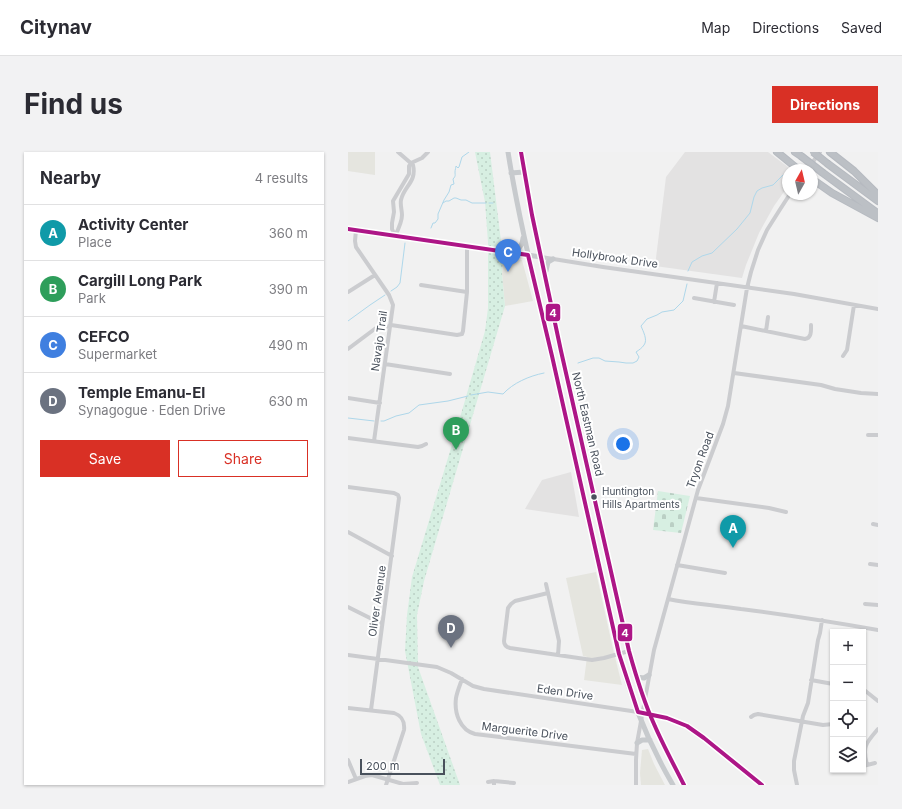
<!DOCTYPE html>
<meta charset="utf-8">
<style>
body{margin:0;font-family:Inter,sans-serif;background:#f2f2f3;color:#2b2b33}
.controls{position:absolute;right:12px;bottom:12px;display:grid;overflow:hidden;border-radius:0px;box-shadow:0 1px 3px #0004}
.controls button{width:36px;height:36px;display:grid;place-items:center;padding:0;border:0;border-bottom:1px solid #e1e1e2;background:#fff;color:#2b2b33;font:20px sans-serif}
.compass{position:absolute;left:434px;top:12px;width:36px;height:36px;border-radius:50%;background:#fff;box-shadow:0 1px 3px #0004;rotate:8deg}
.scale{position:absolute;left:12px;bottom:10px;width:85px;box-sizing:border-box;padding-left:4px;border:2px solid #49515c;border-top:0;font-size:11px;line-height:14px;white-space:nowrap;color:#49515c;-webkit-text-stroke:3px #fff;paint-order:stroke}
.you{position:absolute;left:275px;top:292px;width:14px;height:14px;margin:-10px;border:3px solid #fff;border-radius:50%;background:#1a73e8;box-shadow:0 0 0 6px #1a73e833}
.badge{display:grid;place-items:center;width:26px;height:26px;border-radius:50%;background:#d93025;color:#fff;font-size:13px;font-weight:700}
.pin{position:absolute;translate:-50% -33px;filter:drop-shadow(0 1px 2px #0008)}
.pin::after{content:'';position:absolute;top:21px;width:14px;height:12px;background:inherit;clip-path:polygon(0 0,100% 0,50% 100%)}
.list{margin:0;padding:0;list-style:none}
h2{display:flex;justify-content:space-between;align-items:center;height:52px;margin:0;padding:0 16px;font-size:17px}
h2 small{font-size:13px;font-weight:400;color:#7c7c81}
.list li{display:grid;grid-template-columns:26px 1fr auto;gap:12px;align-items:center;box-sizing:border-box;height:56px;padding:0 16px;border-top:1px solid #e1e1e2}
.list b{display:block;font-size:15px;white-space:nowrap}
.list p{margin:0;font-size:13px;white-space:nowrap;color:#7c7c81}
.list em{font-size:13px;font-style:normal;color:#7c7c81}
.actions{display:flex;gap:8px;padding:12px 16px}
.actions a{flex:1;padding:9px 0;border:1px solid #d93025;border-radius:0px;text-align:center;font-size:14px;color:#d93025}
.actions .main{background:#d93025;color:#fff}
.icon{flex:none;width:22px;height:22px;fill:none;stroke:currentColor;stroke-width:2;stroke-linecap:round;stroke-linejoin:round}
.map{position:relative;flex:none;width:530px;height:633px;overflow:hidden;border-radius:0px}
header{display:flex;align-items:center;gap:24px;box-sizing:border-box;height:56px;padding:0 20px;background:#fff;border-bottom:1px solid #e1e1e2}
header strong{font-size:19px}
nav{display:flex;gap:22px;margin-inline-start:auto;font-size:14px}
.intro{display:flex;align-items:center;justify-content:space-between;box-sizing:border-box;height:96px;padding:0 24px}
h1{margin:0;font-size:28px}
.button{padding:10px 18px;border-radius:0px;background:#d93025;color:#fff;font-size:14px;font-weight:700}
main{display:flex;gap:24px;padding:0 24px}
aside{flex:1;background:#fff;border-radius:0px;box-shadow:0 1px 3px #0004}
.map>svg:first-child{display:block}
</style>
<header>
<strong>Citynav</strong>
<nav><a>Map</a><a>Directions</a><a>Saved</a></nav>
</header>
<div class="intro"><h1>Find us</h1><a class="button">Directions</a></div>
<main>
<aside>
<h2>Nearby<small>4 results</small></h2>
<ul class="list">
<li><span class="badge" style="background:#0f9aa8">A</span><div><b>Activity Center</b><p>Place</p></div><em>360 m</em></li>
<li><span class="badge" style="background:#2e9e5b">B</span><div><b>Cargill Long Park</b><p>Park</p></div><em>390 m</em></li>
<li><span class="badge" style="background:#3f7fe0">C</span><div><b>CEFCO</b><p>Supermarket</p></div><em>490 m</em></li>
<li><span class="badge" style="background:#6b7280">D</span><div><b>Temple Emanu-El</b><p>Synagogue · Eden Drive</p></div><em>630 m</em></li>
</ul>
<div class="actions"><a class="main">Save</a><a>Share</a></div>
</aside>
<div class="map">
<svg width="530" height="633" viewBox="0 0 530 633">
<defs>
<pattern id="green-dots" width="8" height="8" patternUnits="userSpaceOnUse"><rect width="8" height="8" fill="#d7efe2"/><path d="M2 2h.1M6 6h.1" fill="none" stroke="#bacfc4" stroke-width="1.8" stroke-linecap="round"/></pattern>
<pattern id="cemetery-stones" width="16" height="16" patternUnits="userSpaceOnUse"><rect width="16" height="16" fill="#d7efe2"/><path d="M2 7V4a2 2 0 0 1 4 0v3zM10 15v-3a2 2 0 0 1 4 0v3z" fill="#bacfc4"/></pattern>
</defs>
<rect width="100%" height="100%" fill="#f1f1f1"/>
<path fill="#e5e5df" d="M 0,0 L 27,0 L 27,23 L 0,19 Z
M 155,105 L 174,108 L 185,149 L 157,154 L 154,122 Z
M 248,420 L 265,497 L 274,533 L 236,528 L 239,505 L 235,504 L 218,426 Z
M 300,597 L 306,612 L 317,633 L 293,633 L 292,621 L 294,598 Z"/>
<path fill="#e3e2e2" d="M 337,0 L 420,0 L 444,18 L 440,18 L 440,34 L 426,54 L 411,81 L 398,113 L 394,126 L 307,114 L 318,25 Z
M 223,320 L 231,365 L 177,357 L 194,328 Z"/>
<path fill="url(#green-dots)" d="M 127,0 L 142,0 L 155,105 L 154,122 L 157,154 L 76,429 L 69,463 L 70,515 L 112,633 L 92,633 L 73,582 L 57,499 L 59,463 L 64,425 L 109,276 L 137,179 L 140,156 L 140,90 L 137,50 Z"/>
<path fill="url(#cemetery-stones)" d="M 310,339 L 342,344 L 333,381 L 305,378 Z"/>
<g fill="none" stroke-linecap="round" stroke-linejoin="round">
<path stroke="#aed7ea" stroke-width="1" d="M 95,51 L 98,49 L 101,49 L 106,46 L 108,46 L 113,48 L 118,48 L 124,51 L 138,51
M 141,51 L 145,51
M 83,76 L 85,71 L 87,71 L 90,67 L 90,62 L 96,48 L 101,40 L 103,33 L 106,32 L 105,27 C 108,24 107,23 107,20 C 107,18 108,15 108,14 L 110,16 L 111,15 L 114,5 L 121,0
M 340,119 L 344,110 L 354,104 L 364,101 L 389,77 L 402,61 L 406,45 L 409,39 L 414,36 L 425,33 L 435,23
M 43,139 L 49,135 L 52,131 L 57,91
M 0,169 L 22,153 L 37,143
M 230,211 L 245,206 L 251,206 L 257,209 L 271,210 L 278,211 L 285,211 L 289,209 L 291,205 L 288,200 C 291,198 294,196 296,193 C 300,188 295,179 293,174 L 299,167 L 309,163 L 314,160 L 326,158 L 335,149 L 339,132
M 123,243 L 140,240 L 155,242 C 165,231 181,224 196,221
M 0,266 L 26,269
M 33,269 L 36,269 L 48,264 L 61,261 L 71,253 L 100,249 L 120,244"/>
<defs>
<path id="highway" d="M 429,0 L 451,18
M 447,0 L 453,4
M 482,0 L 506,19 L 530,43
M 480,12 L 530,49
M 475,21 L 528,60
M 464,27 L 484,41 L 530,66"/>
</defs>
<use href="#highway" stroke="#b6bac0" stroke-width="8"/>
<path stroke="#cbcccf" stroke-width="4" d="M 50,0 L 65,13 C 69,30 56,34 53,48 C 52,53 54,58 54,63 C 54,70 50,78 47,84 L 44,77 L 44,71 L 46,60 L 45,49 L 61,22 L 61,14 L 63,11
M 63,11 L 74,6 L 80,0
M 459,18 L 472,0
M 8,78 L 7,89 L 8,95 L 41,143 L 45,153 L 26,289
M 193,105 L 255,115 L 446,142 L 530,157
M 73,133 L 119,140
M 0,140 L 27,123
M 346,146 L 386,153
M 366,150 L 369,131
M 43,173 L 109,183 L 114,182 L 115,179 L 119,140 L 119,94
M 393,174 L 457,187 C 464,186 463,178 463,173
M 418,179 L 420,165
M 0,197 L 28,176 L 33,174 L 42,175
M 495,204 L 499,198 L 506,153
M 37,212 L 102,222
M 386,221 L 473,233 L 487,237 L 513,241 L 530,242
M 0,246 L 32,251
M 520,283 L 530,283
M 0,286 L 70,295 L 74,294 L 78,292
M 0,335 L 46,341 L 50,343 L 51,346 L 23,558
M 348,346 L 421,356 L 438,360
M 525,372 L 530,373
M 0,380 L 44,404
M 522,412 L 530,413
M 329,413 L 377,421
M 198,432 L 211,489 L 210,503
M 200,441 L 167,449 L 163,452 L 160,456 L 156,489 C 156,492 158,495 162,496 L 244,508 L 256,506 L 281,499
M 320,447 C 344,452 369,453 393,457 C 439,463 484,470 530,478
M 517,452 L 530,453
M 0,455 L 30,470 L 34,471
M 0,503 L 89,515 L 103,521 L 125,534 L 136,537 L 290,560 L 313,564 L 323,567 L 339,574 L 353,583 L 414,633
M 114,527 C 112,533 109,540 108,546 C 106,561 112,578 127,582 L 288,602
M 463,528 L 485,532
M 515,537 L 530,549
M 0,556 L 46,561 C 54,564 57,569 56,578 L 38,633
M 403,565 L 406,563 L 410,562 L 475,573 L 485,572
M 0,608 L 8,627
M 519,613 C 514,594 518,591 530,577
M 515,614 L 527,611
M 0,630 L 17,624 L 24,623 L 55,632 L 69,631
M 140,630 L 146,629
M 146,633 L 146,629 L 166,631
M 288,633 L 288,608 L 289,591 L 306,498 L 350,338 L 375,272 L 380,254 L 399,136 L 403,120 L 410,98 L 419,78 L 431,59 L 442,42
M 449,633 L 446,618 L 446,609 L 455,564 L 460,551 L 470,488 L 472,481 L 474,468"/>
<path stroke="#c7cacd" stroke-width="5" d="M 160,0 C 171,69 188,136 204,204 C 227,303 249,403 271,502 C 283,548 301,592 325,633
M 173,0 L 184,63 L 213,199 L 281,499 C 289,528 298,557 311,584 C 318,601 328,617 336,633
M 163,21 L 176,20
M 0,77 L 193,105
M 163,99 C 171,97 174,95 175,86
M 198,119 L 200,110 L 205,107
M 288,525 L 296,526 L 301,523
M 289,591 L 294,588 L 302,588"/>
<use href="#highway" stroke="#bcc0c5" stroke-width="6"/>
<defs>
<path id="highway-bridge" d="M 465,0 L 480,12
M 453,4 L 475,21"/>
</defs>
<use href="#highway-bridge" stroke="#b6bac0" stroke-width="8" stroke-linecap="butt"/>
<use href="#highway-bridge" stroke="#bcc0c5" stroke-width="6"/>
<defs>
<path id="bus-1" d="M 173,0 L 184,63 L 213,199 L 281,499 C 288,524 295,548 306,572 C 315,593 326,613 336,633
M 0,77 L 180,103 L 204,204 L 271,502 L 290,560 L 319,566 L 339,574 L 356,586 L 414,633"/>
</defs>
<use href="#bus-1" stroke="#fff" stroke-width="7"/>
<use href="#bus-1" stroke="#ad1687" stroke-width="4"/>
</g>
<circle fill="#49515c" stroke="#fff" stroke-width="1.5" cx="246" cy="345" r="3.5"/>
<g text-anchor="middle" stroke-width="4" stroke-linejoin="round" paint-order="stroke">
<g font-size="10" fill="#49515c" stroke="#fff" text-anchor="start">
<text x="254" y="343">Huntington<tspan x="254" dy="13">Hills Apartments</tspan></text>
</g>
<g font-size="11" fill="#49515c" stroke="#fff">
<text transform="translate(267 106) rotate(8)" y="4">Hollybrook Drive</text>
<text transform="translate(31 189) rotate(-82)" y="4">Navajo Trail</text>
<text transform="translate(240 272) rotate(77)" y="4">North Eastman Road</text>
<text transform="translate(352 308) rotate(-70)" y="4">Tryon Road</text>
<text transform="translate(29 449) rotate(-82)" y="4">Oliver Avenue</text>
<text transform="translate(217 540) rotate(8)" y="4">Eden Drive</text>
<text transform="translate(177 579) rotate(7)" y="4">Marguerite Drive</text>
</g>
</g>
<g stroke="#fff" stroke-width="1.5">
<rect x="197" y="151" width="16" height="19" rx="4" fill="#ad1687"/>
<rect x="269" y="471" width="16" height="19" rx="4" fill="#ad1687"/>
</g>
<g font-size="11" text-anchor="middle" font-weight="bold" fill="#fff">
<text x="205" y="165">4</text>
<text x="277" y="485">4</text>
</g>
</svg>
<div class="controls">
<button>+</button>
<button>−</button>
<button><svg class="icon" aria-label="locate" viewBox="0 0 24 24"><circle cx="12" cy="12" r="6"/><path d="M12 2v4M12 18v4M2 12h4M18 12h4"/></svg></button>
<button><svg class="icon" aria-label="layers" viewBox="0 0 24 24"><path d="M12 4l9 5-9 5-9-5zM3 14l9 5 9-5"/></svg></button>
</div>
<svg class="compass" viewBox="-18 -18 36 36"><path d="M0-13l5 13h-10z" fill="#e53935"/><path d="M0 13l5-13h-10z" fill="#7c7c81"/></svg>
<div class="scale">200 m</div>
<div class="you"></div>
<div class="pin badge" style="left:385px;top:396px;background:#0f9aa8">A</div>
<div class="pin badge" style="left:108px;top:298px;background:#2e9e5b">B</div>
<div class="pin badge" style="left:160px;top:120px;background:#3f7fe0">C</div>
<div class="pin badge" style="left:103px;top:496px;background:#6b7280">D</div>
</div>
</main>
